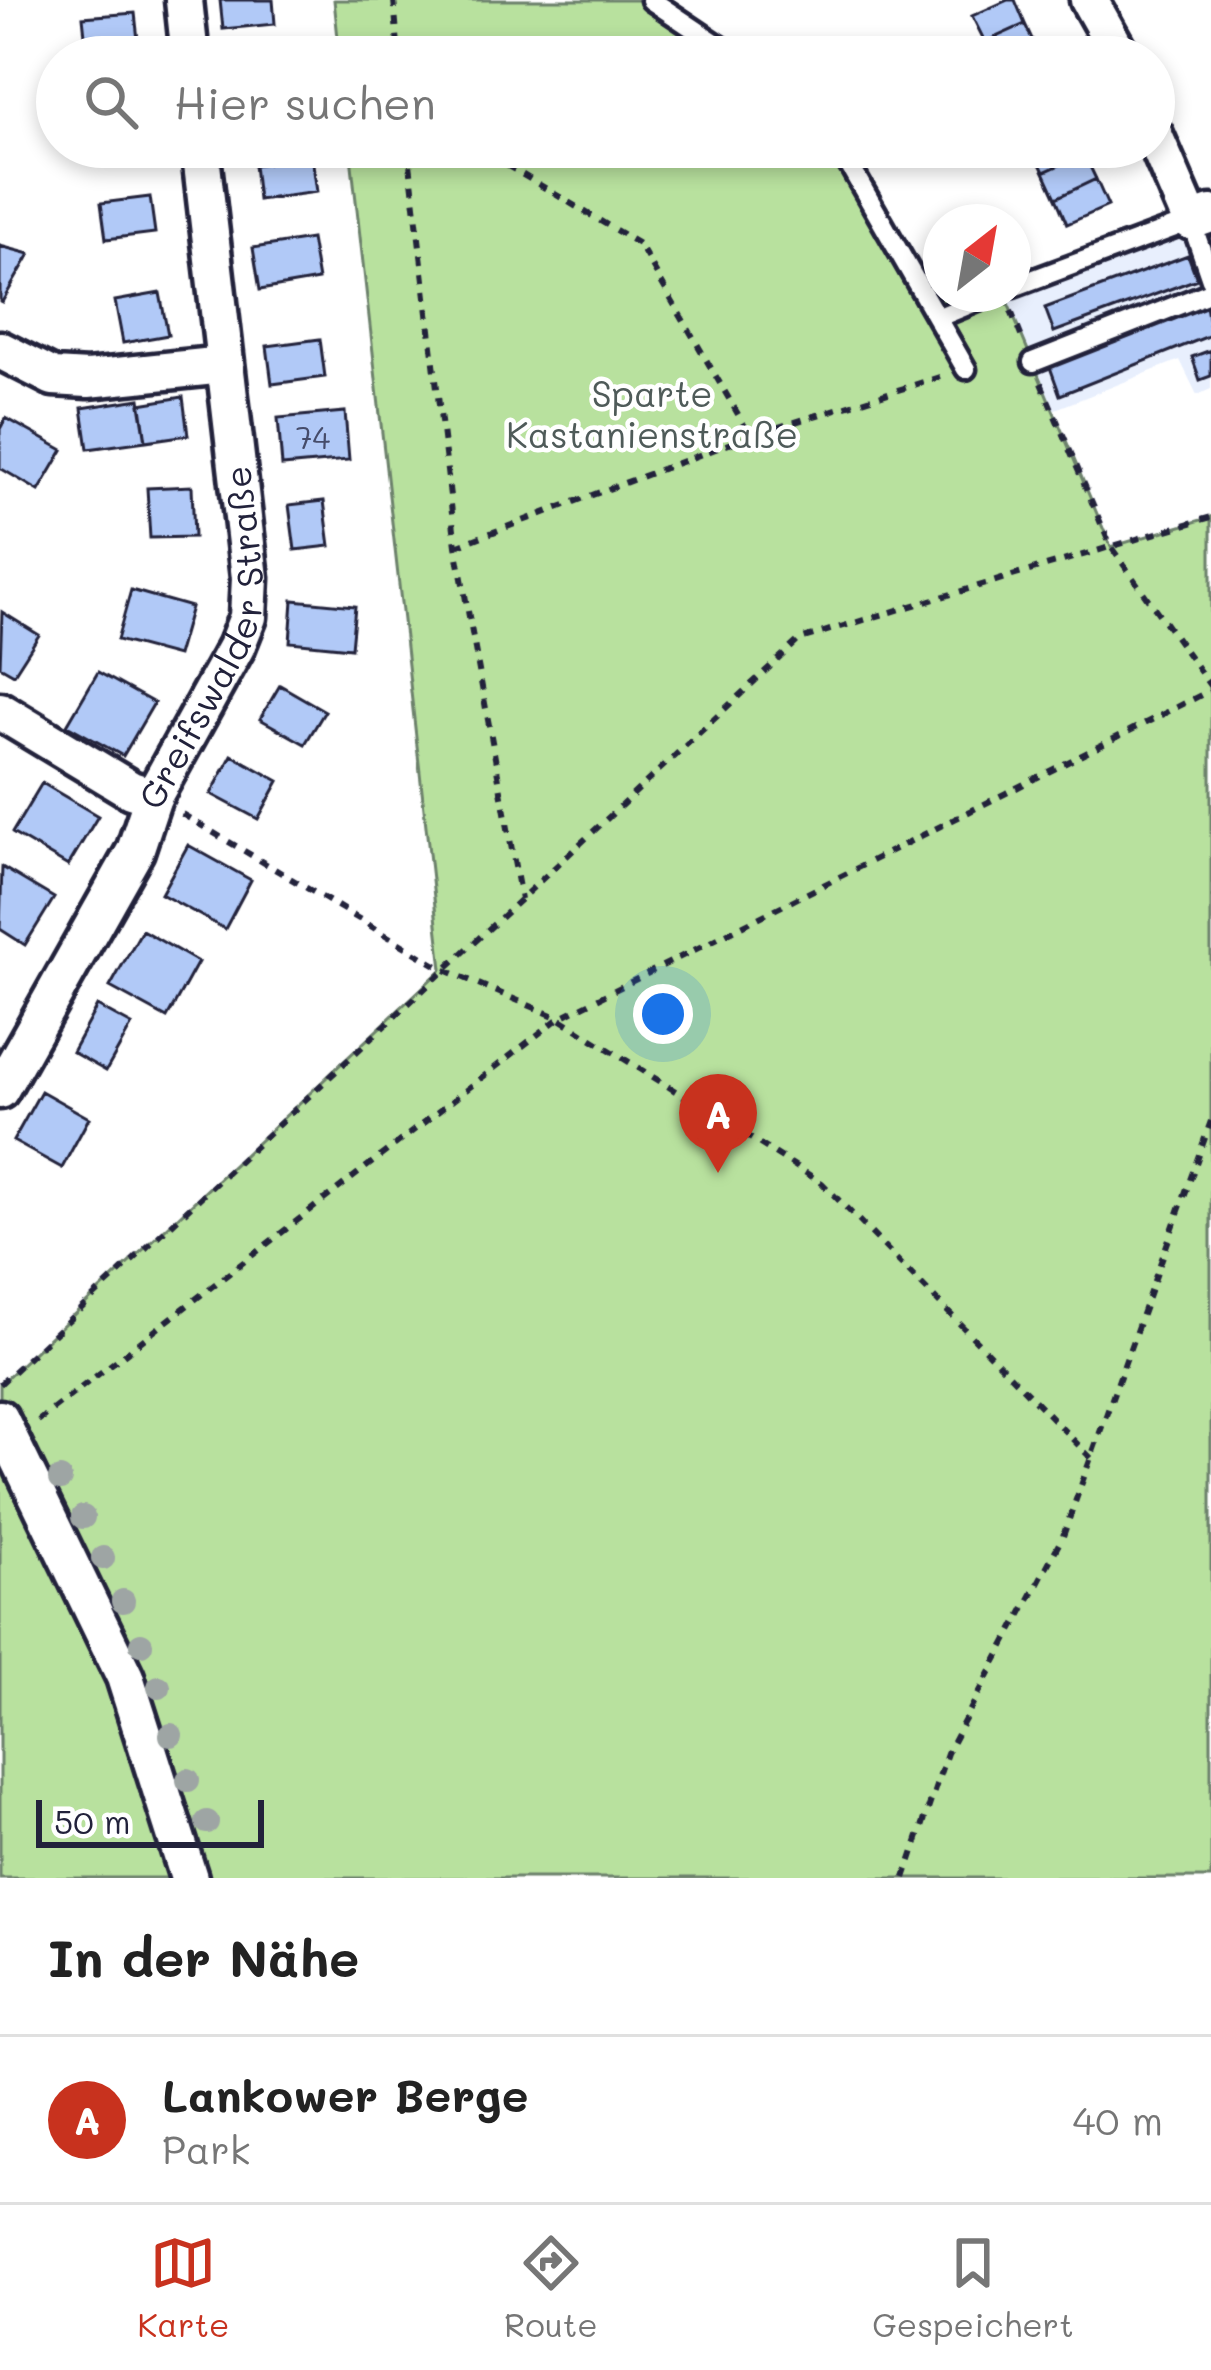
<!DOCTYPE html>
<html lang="de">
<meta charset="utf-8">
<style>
body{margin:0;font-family:Mali,sans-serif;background:#f2f2f2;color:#222}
.compass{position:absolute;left:923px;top:204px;width:108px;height:108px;border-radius:50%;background:#fff;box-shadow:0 6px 18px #0003;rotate:31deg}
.scale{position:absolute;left:36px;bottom:30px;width:228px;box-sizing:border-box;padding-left:12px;border:6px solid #22223b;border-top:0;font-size:33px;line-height:42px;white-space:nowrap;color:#22223b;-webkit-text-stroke:9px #fff;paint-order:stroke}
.you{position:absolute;left:663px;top:1014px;width:42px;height:42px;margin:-30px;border:9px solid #fff;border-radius:50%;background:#1a73e8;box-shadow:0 0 0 18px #1a73e833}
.badge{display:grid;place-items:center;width:78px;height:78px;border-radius:50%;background:#c8321e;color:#fff;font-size:39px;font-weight:700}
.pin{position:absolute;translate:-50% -99px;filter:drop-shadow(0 3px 6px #0008)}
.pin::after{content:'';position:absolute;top:63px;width:42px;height:36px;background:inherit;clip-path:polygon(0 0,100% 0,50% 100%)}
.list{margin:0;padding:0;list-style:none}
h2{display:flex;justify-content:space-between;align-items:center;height:156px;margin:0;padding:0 48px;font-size:51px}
h2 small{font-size:39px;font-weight:400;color:#767676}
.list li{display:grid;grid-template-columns:78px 1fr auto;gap:36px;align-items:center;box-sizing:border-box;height:168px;padding:0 48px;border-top:3px solid #e0e0e0}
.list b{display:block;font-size:45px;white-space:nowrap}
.list p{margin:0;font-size:39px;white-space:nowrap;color:#767676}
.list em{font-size:39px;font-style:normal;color:#767676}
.icon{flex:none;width:66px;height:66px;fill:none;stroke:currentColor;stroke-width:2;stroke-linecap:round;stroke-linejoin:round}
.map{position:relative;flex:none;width:1211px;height:1878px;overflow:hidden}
.search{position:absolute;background:#fff;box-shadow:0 6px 18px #0003;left:36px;right:36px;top:36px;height:132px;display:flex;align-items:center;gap:30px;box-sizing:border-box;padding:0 42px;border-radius:66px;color:#767676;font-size:45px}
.sheet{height:324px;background:#fff}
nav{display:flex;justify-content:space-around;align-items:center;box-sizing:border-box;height:168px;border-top:3px solid #e0e0e0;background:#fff;font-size:33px;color:#767676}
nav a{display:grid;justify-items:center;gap:6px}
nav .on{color:#c8321e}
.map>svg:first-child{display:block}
</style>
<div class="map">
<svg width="1211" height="1878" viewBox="0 0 1211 1878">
<rect width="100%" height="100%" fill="#fff"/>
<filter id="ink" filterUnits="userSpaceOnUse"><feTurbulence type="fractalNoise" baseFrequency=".00833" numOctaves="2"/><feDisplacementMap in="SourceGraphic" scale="24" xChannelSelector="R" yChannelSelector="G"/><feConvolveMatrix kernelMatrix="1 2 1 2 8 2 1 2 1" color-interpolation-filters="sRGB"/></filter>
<g filter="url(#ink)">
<path fill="#e8effd" d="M 1191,221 L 1211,279 L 1211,389 L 1197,395 L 1180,360 L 1053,410 L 1004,294 L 1013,294 Z"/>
<path fill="#b8e19e" stroke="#6d826c" stroke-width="3" d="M 334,0 L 654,0 L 745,57 L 340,57 Z
M 350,147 L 847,147 L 935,292 L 1007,301 L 1111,547 L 1211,517 L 1211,1878 L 0,1878 L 0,1384 L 442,969 Z"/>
<path fill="#b1c9f7" stroke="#22223b" stroke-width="3" d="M 220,0 L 273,0 L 275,24 L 223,29 Z
M 1008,0 L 1015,0 L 1025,24 L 985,42 L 972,16 Z
M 135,13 L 139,49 L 87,54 L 83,17 Z
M 1025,24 L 1037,50 L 1021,57 L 991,57 L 985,42 Z
M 1032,147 L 1081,147 L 1084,154 L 1044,172 Z
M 1084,154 L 1096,179 L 1056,198 L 1044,172 Z
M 312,157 L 317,192 L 258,200 L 254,165 Z
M 1096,179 L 1108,206 L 1067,224 L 1056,198 Z
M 150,197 L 155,233 L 106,239 L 101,203 Z
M 311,239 L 318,280 L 260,290 L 253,248 Z
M 0,246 L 30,254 L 2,302 L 0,301 Z
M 1188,255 L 1197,279 L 1054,332 L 1045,308 Z
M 160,293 L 168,335 L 123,343 L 115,301 Z
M 1206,306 L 1211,335 L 1060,395 L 1050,367 Z
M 320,339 L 325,377 L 272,384 L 267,346 Z
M 1211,350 L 1211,376 L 1200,380 L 1192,357 Z
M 183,397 L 188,435 L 146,441 L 140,404 Z
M 140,399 L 146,441 L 88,449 L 82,408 Z
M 345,412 L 349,460 L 282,466 L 278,418 Z
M 6,418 L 63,450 L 39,491 L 0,468 L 0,429 Z
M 192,486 L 194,537 L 150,538 L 147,488 Z
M 324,501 L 330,546 L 295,550 L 289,505 Z
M 131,590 L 191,607 L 177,656 L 117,640 Z
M 293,600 L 355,606 L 351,648 L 290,642 Z
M 2,612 L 39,635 L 14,674 L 0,666 Z
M 98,672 L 154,703 L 123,756 L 67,725 Z
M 280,685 L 325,711 L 305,744 L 260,719 Z
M 232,755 L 279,781 L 258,819 L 211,794 Z
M 42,783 L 98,816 L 68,866 L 12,833 Z
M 188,845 L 251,880 L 225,929 L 161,894 Z
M 2,867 L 54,898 L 25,945 L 0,929 Z
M 142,930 L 198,962 L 167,1018 L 110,987 Z
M 97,1006 L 132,1025 L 106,1071 L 72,1052 Z
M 41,1091 L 89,1118 L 62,1168 L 13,1141 Z"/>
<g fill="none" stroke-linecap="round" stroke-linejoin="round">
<defs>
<path id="lane" d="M 651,0 L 736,57
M 839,147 L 966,369
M 1013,287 L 1191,221 L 1211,279
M 939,317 L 995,294
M 1033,362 L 1211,292"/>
<g id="street">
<path d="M 184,0 L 190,57"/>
<path d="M 1089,0 L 1121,57"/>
<path d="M 1154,135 L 1191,221 L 1211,214"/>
<path d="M 0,350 L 53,377 L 88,379 L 224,365"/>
<path d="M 0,711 L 131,790 L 153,797"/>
<path id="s1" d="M 0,1090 L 135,851 L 153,797 L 236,647 L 248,617 L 250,578 L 200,147"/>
<path d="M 0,1419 L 125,1677 L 189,1878"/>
</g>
</defs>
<use href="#lane" stroke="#22223b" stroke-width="27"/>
<use href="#street" stroke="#22223b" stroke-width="45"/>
<path stroke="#22223b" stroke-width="6" stroke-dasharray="9 9" stroke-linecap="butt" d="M 394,0 L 399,57
M 408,147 L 456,546 L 521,899
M 476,147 L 639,244 L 750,435
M 1011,311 L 1024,343
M 1041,383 L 1111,547 L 1211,687
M 456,546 L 750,436 L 946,375
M 182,814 L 443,969 L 559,1018 L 822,1183 L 1091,1458
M 0,1384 L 800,639 L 1211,517
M 38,1421 L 559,1018 L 1211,690
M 905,1878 L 947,1753 L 1063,1536 L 1211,1121"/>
<use href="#lane" stroke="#fff" stroke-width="18"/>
<use href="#street" stroke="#fff" stroke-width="36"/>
</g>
<g fill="#9ea5a4">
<circle cx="60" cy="1479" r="12"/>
<circle cx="83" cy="1517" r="12"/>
<circle cx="103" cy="1558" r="12"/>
<circle cx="123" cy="1601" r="12"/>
<circle cx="141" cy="1644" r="12"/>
<circle cx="159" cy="1687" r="12"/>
<circle cx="171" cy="1735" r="12"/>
<circle cx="188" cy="1780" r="12"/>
<circle cx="207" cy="1822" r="12"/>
</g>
</g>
<g text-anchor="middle" stroke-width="9" stroke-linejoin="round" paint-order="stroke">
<g font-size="30" fill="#464c6a">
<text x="313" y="449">74</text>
</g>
<g font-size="36" fill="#4f5b59" stroke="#fff">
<text x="652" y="407">Sparte<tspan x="652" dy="41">Kastanienstraße</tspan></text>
</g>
<g font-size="36" fill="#22223b" stroke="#fff">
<text dy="13" stroke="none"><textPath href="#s1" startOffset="504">Greifswalder Straße</textPath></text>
</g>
</g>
</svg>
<svg class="compass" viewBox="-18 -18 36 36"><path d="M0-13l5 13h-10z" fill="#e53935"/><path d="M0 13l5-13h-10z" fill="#767676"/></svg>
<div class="scale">50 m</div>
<div class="you"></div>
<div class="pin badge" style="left:718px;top:1173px">A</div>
<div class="search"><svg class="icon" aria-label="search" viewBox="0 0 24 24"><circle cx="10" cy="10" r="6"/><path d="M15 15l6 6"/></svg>Hier suchen</div>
</div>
<section class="sheet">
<h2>In der Nähe<small></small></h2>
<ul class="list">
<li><span class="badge">A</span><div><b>Lankower Berge</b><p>Park</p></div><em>40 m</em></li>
</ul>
</section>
<nav>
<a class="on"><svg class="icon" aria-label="map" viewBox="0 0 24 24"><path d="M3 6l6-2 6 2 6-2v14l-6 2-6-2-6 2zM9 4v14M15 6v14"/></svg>Karte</a>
<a><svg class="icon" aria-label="directions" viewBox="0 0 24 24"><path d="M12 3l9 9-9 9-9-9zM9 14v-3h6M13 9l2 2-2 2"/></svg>Route</a>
<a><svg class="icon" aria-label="saved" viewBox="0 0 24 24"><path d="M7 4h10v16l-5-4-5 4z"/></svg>Gespeichert</a>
</nav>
